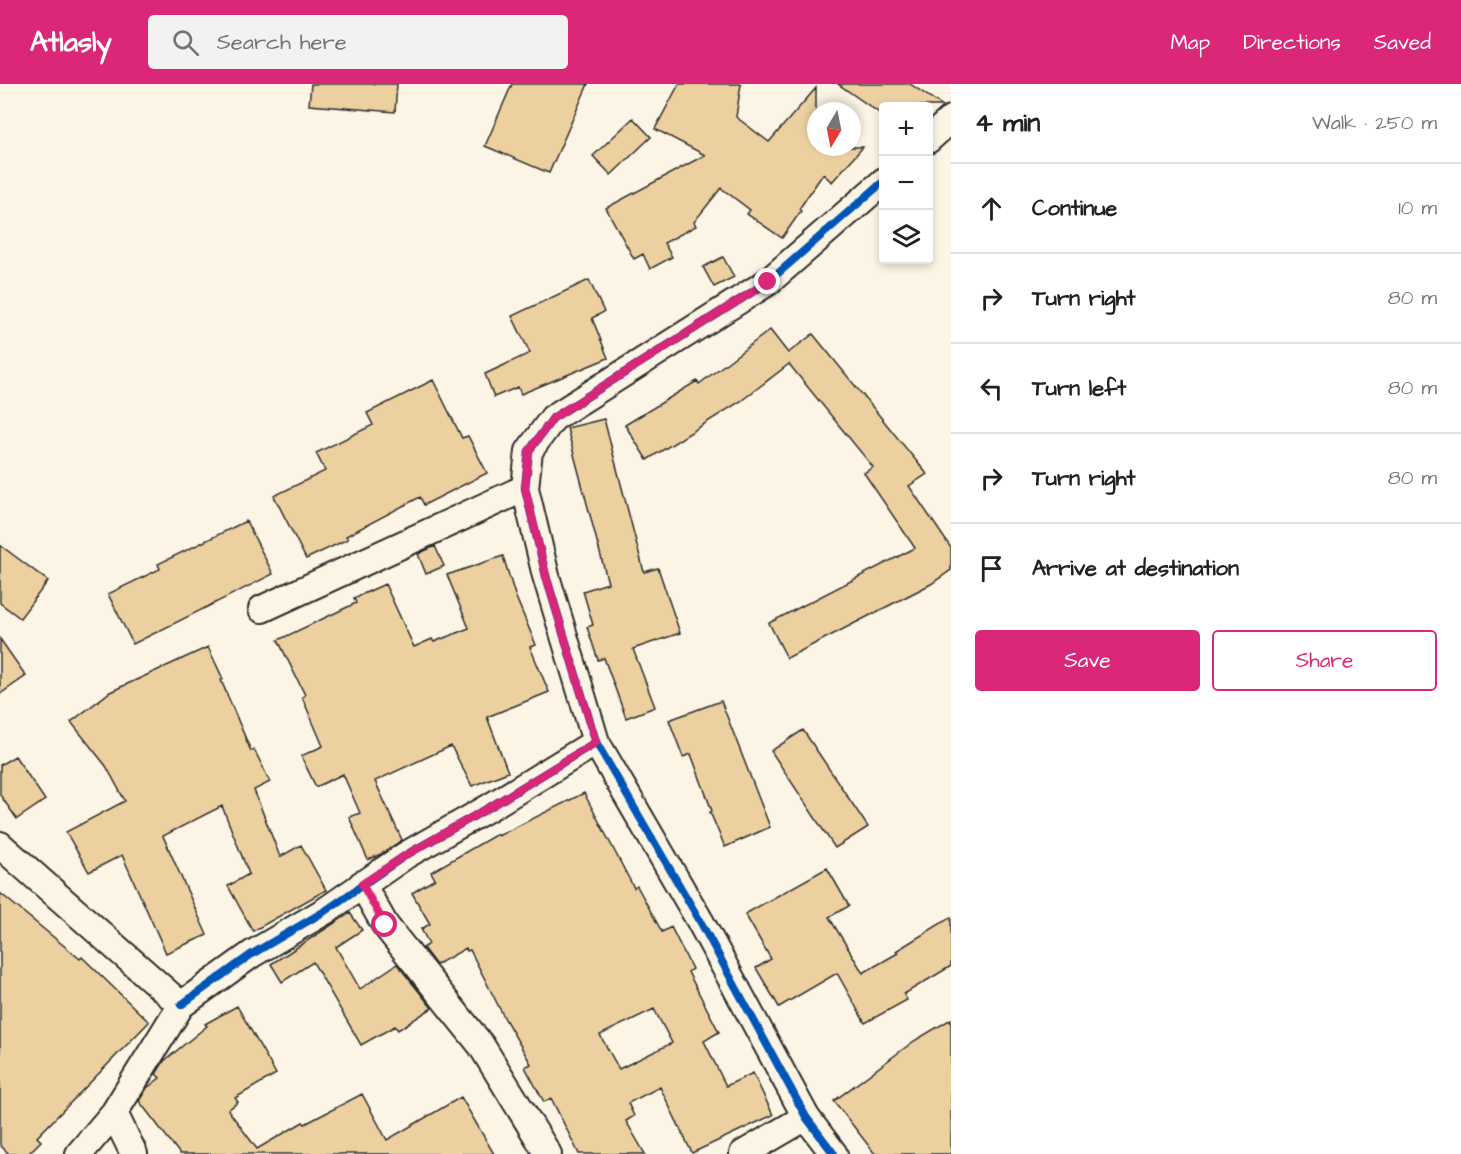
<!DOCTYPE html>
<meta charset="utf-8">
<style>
body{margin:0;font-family:"Architects Daughter",sans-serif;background:#f2f2f2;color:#202124}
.controls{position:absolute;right:18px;top:18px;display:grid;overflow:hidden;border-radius:6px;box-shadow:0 3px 9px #0003}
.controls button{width:54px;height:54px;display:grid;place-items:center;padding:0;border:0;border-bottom:2px solid #e0e0e0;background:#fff;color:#202124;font:30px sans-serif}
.compass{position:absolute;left:807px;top:18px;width:54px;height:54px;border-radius:50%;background:#fff;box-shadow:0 3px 9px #0003;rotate:190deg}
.stop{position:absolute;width:18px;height:18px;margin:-14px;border:4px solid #db2777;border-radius:50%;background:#fff}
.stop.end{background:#db2777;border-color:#fff;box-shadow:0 2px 6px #0008}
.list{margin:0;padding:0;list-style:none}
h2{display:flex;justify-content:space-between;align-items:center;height:78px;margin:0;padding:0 24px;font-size:26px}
h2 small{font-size:20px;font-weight:400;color:#757577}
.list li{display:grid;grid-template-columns:39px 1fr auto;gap:18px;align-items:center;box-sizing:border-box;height:90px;padding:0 24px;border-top:2px solid #e0e0e0}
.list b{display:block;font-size:22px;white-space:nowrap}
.list em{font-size:20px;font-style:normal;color:#757577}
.actions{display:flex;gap:12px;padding:18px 24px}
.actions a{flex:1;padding:14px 0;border:2px solid #db2777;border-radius:6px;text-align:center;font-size:21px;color:#db2777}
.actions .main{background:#db2777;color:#fff}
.icon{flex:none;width:33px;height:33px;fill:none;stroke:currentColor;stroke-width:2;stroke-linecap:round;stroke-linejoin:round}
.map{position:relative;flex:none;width:951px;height:1070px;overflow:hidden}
header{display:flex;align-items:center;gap:36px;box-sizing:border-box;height:84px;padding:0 30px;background:#db2777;color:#fff}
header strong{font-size:28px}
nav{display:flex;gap:33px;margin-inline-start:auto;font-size:21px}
.search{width:420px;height:54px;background:#f2f2f2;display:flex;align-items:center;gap:15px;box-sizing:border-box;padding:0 21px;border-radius:6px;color:#757577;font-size:22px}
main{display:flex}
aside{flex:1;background:#fff}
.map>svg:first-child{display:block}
</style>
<header>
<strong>Atlasly</strong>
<div class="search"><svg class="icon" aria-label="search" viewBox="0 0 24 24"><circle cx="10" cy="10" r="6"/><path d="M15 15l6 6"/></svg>Search here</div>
<nav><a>Map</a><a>Directions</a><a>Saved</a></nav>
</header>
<main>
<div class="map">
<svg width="951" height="1070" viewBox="0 0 951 1070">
<rect width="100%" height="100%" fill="#fcf5e5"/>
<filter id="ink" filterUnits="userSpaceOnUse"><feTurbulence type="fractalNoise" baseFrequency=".0167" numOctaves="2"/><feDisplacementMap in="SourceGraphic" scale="12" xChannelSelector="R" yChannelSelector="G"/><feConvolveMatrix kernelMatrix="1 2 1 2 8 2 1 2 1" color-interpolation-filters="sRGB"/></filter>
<g filter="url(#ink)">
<path fill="#ecd0a0" stroke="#2b2b2b" stroke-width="1.5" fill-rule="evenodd" d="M 311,0 L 397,0 L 395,28 L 309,21 Z
M 512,0 L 588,0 L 549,89 L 485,62 Z
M 679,0 L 741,0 L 736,33 L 769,58 L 816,4 L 816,63 L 863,63 L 832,98 L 823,90 L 799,125 L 801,127 L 782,154 L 747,130 L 750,126 L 721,104 L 694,138 L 696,142 L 664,159 L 672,173 L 650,185 L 643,170 L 634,175 L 606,124 L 705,71 L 655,45 Z
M 838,0 L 910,0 L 943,22 L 884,22 L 884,32 Z
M 633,34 L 651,53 L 611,91 L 593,72 Z
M 723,173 L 734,193 L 714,203 L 703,183 Z
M 589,196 L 604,228 L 592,234 L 608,274 L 521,310 L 518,303 L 494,313 L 485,290 L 530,269 L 512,232 Z
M 770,246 L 788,269 L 813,250 L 927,390 L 909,402 L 951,464 L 951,486 L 931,500 L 787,574 L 769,539 L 915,464 L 864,389 L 873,383 L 789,280 L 741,317 L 647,376 L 625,341 L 697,297 L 699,300 Z
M 433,296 L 462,354 L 468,352 L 487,389 L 424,421 L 420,413 L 346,452 L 348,455 L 306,475 L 274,412 L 325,387 L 316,369 L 373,341 L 367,329 Z
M 604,335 L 644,488 L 658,484 L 680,549 L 633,565 L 655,623 L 626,634 L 604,574 L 598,576 L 587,543 L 593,541 L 583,507 L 608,499 L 567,344 Z
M 246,437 L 273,490 L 133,560 L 108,510 L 160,485 L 158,480 Z
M 0,461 L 48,497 L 20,534 L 0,519 Z
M 435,462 L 444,482 L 426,490 L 418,470 Z
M 503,472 L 515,511 L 536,561 L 530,563 L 549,608 L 487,633 L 508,688 L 472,702 L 451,662 L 375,697 L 402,756 L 381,770 L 368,776 L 349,733 L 360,729 L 343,690 L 316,703 L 301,672 L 323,662 L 302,613 L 305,611 L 278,556 L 356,519 L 354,514 L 385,500 L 414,563 L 432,555 L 434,558 L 469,544 L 447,491 Z
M 0,555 L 26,592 L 0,610 Z
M 208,563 L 223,595 L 221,596 L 251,667 L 254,665 L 270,698 L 254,706 L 280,773 L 301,761 L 326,806 L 253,847 L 228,802 L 249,790 L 222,722 L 163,752 L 207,851 L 166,869 L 122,771 L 89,788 L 66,748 L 125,717 L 106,682 L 71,638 L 110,608 Z
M 721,617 L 770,743 L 725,763 L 710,728 L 712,727 L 691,670 L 683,673 L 669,636 Z
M 803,646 L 868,743 L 835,764 L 771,667 Z
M 15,672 L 45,716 L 17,735 L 0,711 L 0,681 Z
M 584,709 L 634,804 L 637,802 L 662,848 L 671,843 L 692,885 L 688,888 L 719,948 L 704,957 L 726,1002 L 753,989 L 773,1031 L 692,1069 L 660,1003 L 628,1019 L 634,1032 L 626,1037 L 645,1070 L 579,1070 L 551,1014 L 544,1018 L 525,983 L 531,980 L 505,935 L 470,866 L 467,867 L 466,864 L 436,881 L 423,864 L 429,860 L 421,845 L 430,840 L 412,809 L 435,795 L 431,788 L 497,750 L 498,752 ZM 654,925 L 672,959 L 619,985 L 600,951 Z
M 827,784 L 849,822 L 829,833 L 863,889 L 898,869 L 896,867 L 951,833 L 951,882 L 904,910 L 907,916 L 865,939 L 837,889 L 779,923 L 756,884 L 771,875 L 745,830 Z
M 0,809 L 80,875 L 82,873 L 149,938 L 37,1053 L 41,1057 L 28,1070 L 9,1070 L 0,1061 Z
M 350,829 L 362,846 L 336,863 L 360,905 L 397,880 L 432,924 L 398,946 L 395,942 L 361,961 L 313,878 L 282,898 L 271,880 Z
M 237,922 L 276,990 L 235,1014 L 238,1018 L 228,1026 L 257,1065 L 303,1038 L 305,1040 L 362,1010 L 387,1056 L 461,1013 L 494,1070 L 180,1070 L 139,1017 L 147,1004 L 160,994 L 156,990 L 164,977 L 207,942 L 205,940 Z
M 951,935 L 951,1070 L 875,1070 L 834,1017 L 914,957 Z"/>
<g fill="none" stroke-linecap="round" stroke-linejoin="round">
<defs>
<path id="minor" d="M 928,56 L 951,35
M 262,525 L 525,404
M 0,761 L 181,921 L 114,1029 L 79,1070
M 362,800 L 385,841 L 481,961 L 548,1070
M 181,921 L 252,870 L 325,827 L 406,771 L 490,723 L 596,658
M 114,1029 L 134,1070
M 743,1070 L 806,1033
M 834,1070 L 806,1033 L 700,837 L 596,658 L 546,492 L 525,404 L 529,367 L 553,334 L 768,198 L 884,97"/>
</defs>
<use href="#minor" stroke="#2b2b2b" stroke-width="30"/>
<use href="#minor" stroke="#fcf5e5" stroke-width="26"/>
<defs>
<path id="cycleway" d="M 181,921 L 252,870 L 325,827 L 406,771 L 490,723 L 596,658
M 834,1070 L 806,1033 L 700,837 L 596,658 L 546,492 L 525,404 L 529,367 L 553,334 L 768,198 L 884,97"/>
</defs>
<use href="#cycleway" stroke="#fcf5e5" stroke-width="11"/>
<use href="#cycleway" stroke="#0057b8" stroke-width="8"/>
</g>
</g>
<g fill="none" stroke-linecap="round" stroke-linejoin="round" filter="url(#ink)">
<path stroke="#db2777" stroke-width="8" d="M 385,841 L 362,800 L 406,771 L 490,723 L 596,658 L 546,492 L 525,404 L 529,367 L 553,334 L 768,198"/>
</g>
</svg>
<div class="controls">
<button>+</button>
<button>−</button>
<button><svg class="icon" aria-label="layers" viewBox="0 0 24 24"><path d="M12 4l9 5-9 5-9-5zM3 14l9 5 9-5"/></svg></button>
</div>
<svg class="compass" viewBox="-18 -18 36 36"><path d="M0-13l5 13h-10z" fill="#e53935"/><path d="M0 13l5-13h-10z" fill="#757577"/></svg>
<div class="stop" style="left:385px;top:841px"></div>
<div class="stop end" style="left:768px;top:198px"></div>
</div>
<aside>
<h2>4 min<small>Walk · 250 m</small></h2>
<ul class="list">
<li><svg class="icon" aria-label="ahead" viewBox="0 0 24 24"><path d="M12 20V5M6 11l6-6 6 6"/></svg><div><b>Continue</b></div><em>10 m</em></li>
<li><svg class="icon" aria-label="right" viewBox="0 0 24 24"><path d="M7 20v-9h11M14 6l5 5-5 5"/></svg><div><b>Turn right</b></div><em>80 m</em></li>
<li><svg class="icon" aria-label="left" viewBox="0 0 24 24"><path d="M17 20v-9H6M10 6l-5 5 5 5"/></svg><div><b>Turn left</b></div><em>80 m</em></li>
<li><svg class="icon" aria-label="right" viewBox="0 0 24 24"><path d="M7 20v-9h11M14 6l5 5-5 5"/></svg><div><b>Turn right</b></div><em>80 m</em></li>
<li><svg class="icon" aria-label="arrive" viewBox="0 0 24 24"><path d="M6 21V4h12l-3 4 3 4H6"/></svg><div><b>Arrive at destination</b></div></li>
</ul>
<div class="actions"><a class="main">Save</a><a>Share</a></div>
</aside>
</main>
